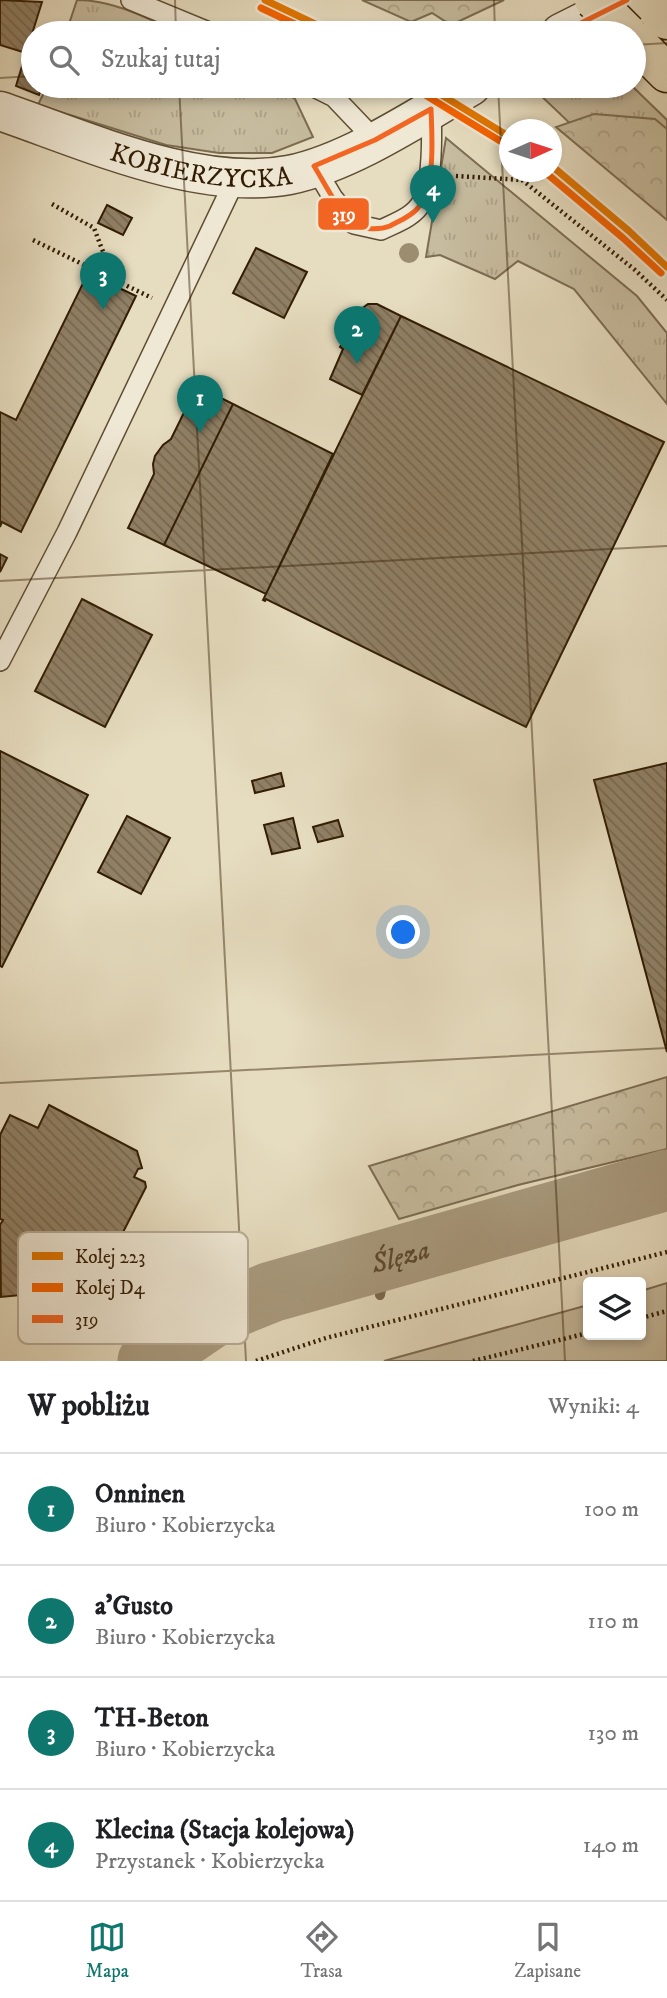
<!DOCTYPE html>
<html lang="pl">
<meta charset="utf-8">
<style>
body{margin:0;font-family:"IM FELL DW Pica",serif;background:#f2f2f2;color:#202124}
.controls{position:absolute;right:21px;bottom:21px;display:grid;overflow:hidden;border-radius:7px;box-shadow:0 4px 10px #0003}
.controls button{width:63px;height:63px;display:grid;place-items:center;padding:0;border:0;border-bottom:2px solid #e0e0e0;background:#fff;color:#202124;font:35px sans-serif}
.compass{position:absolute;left:499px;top:119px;width:63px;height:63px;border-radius:50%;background:#fff;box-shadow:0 4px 10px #0003;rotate:87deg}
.you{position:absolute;left:404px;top:933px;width:24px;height:24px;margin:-18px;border:5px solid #fff;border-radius:50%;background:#1a73e8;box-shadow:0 0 0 10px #1a73e833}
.badge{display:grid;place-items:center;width:46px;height:46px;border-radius:50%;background:#0f766e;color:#fff;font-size:23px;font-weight:700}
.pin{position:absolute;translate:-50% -58px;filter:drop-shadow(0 2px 4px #0008)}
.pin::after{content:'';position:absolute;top:37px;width:24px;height:21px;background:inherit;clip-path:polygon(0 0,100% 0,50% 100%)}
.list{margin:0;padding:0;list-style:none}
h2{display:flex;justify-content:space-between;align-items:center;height:91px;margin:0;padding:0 28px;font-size:30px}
h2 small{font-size:23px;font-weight:400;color:#757577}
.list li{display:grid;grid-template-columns:46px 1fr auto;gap:21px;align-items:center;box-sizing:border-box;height:112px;padding:0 28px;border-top:2px solid #e0e0e0}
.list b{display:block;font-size:26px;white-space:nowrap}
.list p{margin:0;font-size:23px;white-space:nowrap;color:#757577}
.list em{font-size:23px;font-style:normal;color:#757577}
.icon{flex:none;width:38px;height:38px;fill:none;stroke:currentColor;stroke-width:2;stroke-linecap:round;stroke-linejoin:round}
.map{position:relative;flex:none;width:667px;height:1361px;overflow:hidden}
.search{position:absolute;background:#fff;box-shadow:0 4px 10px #0003;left:21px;right:21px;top:21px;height:77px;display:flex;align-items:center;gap:18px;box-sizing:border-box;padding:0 24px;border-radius:38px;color:#757577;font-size:26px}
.sheet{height:539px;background:#fff}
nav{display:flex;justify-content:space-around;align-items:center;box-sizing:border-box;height:98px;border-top:2px solid #e0e0e0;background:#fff;font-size:19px;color:#757577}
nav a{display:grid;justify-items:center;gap:4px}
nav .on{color:#0f766e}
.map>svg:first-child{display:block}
</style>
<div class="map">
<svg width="667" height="1361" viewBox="0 0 667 1361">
<defs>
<pattern id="grass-tufts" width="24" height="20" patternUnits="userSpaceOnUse" patternTransform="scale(1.75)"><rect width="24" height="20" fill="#c7bc9f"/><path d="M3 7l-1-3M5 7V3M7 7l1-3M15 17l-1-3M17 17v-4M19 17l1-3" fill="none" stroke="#aba187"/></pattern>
<pattern id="forest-crowns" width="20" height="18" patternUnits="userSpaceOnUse" patternTransform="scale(1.75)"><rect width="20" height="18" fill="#c7bc9f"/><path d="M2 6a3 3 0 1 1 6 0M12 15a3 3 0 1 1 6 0" fill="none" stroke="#aba187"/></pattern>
<pattern id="building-back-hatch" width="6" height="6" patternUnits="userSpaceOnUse" patternTransform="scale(1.75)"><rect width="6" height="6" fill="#908065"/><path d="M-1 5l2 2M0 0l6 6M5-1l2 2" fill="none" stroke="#766851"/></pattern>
</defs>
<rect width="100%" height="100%" fill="#e6dcbf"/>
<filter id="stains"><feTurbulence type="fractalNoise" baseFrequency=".00286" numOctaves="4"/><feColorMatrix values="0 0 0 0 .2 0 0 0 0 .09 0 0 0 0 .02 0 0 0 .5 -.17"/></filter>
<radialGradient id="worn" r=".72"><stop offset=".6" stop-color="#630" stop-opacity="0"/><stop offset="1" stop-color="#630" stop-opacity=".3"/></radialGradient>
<path fill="url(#grass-tufts)" stroke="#7c6c52" stroke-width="2" d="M 77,0 C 113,0 147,18 179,33 L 66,33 Z
M 47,86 L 274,86 L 295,99 L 313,137 L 272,153 L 219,153 L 166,145 L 38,105 Z
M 545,86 L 632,86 L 667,120 L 667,127 L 644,194 L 536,91 Z
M 446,138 L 637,296 L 667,333 L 667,404 L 574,289 L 518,261 L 495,279 L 440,255 L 426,257 Z"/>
<path fill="url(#forest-crowns)" stroke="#7c6c52" stroke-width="2" d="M 362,0 L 504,0 L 451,25 L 432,13 L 411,22 Z
M 594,114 L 655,119 L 667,129 L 667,220 L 556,127 Z
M 667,1077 L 667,1149 L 518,1185 L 399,1219 L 369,1166 Z"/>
<path fill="#c7bc9f" stroke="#7c6c52" stroke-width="2" d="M 667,1283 L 667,1361 L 384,1361 L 588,1305 L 588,1335 L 641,1335 L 641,1291 Z"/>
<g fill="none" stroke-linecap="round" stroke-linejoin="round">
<path stroke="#79694e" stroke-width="10" d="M 380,1295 L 387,1259"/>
<path stroke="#a99b7f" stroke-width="61" id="s1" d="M 148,1361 L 217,1314 L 271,1292 L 667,1180"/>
</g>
<path fill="url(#building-back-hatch)" stroke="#321d04" stroke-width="2" d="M 0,0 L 42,2 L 26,53 L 0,45 Z
M 26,53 L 33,56 L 33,86 L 42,86 L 39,95 L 16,86 Z
M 107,205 L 132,218 L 123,235 L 98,223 Z
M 256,248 L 307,272 L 284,318 L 233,293 Z
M 88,273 L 136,296 L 21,532 L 2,522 L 0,527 L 0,412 L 16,420 Z
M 368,304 L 377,304 L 401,316 L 362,395 L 330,379 L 343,349 L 340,347 L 345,339 L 360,310 Z
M 401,316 L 664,442 L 526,727 L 266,599 L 265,601 L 263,600 Z
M 197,386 L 233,404 L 164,545 L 128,528 L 154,474 L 153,464 L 155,456 L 163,445 L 171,439 Z
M 233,404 L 333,454 L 266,594 L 164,545 Z
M 0,554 L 7,558 L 0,572 Z
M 82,599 L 152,635 L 105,727 L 35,691 Z
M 0,751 L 88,795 L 2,967 L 0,966 Z
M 667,763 L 667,1052 L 594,780 Z
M 281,773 L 284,786 L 255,793 L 252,781 Z
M 127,816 L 170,838 L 141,894 L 98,872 Z
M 293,818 L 300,848 L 272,854 L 264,825 Z
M 338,820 L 343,836 L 318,842 L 313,827 Z
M 49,1105 L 137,1151 L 142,1168 L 138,1169 L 134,1177 L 145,1182 L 146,1187 L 114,1250 L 80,1270 L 74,1267 L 62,1291 L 1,1297 L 0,1225 L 3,1220 L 0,1219 L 0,1135 L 10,1115 L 38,1128 Z"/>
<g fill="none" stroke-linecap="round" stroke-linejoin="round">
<defs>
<path id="service" d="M 131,0 L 211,33
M 312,86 L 334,97 L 375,140
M 314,166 L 333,198 L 354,224 L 381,230 C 395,223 414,217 422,202 C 433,181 432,133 431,109
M 0,661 L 67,532 L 236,178"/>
<g id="minor">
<path d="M 561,33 L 627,0"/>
<path id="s2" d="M 0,111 C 85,140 198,192 289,175 C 349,163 418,117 471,86"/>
</g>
<path id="primary" d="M 647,0 L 667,20
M 634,40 L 667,73"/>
</defs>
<use href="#service" stroke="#5f4d33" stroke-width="22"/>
<use href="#minor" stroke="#5f4d33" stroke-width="41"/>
<use href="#primary" stroke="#321d04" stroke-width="41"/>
<path stroke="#321d04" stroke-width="4.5" stroke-dasharray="2 3.5" stroke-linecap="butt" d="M 456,176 L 522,180 L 635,270 L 667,300
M 52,204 L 94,228 L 113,278
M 33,240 L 152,298
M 641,1318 L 667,1311
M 256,1361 L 326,1338 L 667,1252
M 473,1361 L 588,1333"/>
<use href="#service" stroke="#efe8d5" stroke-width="19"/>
<use href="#minor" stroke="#efe8d5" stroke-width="38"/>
<use href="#primary" stroke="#e6dcbf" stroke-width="38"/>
<defs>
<path id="primary-bridge" d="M 594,0 L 627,33"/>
</defs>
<use href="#primary-bridge" stroke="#321d04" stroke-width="41" stroke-linecap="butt"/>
<use href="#primary-bridge" stroke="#e6dcbf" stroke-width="38"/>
<defs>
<path id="bus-1" d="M 561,33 L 627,0
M 431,109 C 432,136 436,188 417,209 C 410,217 399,221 390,226 C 380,230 363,230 354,224 C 340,215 323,180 314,166 L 375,140 Z"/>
</defs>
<use href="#bus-1" stroke="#efe8d5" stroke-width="10"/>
<use href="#bus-1" stroke="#f26522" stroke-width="5"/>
<defs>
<path id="rail-1" d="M 265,0 L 334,33
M 427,86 L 510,137
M 552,166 L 629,231 L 667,267"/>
<path id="rail-2" d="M 261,8 L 314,33
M 422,93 L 505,144
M 546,173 L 623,238 L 661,273"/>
</defs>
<use href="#rail-1" stroke="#efe8d5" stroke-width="12"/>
<use href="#rail-2" stroke="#efe8d5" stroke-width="12"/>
<use href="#rail-1" stroke="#e07501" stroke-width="7"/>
<use href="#rail-2" stroke="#f56200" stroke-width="7"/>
</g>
<circle fill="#9c8d71" cx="409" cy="253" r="10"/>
<path fill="none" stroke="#321d04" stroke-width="2" stroke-opacity="0.45" d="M 175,0 L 176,33M 494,0 L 495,33M 634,45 L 667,43M 0,78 L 33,76M 179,86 L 246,1361M 498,86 L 565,1361M 0,581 L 667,546M 0,1083 L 667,1048"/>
<g text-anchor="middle" stroke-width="6" stroke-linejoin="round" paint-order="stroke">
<g font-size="26" fill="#321d04" stroke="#efe8d5">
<text dy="9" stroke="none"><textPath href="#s2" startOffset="210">KOBIERZYCKA</textPath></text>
</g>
<g font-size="28" font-style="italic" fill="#5c492f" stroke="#efe8d5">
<text dy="10" stroke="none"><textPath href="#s1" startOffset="276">Ślęza</textPath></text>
</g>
</g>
<rect x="18" y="1232" width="230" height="112" rx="10" fill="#efe8d5" stroke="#b6ab96" stroke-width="2"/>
<rect x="32" y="1252" width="31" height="8" fill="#e07501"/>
<rect x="32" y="1283" width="31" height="9" fill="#f56200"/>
<rect x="32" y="1315" width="31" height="8" fill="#f26522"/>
<g font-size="19" fill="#321d04">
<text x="75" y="1263">Kolej 223</text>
<text x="75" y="1294">Kolej D4</text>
<text x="75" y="1326">319</text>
</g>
<rect stroke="#efe8d5" stroke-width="2.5" x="317" y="197" width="53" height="34" rx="7" fill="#f26522"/>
<g font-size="19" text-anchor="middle" font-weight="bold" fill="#fff">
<text x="344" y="221">319</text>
</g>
<rect width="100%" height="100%" filter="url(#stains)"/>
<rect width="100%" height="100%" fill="url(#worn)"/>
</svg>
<div class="controls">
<button><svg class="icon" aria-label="layers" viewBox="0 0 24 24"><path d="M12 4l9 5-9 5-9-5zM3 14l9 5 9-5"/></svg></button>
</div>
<svg class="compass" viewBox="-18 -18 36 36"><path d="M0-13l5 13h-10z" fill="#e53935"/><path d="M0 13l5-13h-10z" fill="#757577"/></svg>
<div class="you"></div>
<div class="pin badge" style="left:200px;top:433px">1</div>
<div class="pin badge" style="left:357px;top:364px">2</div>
<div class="pin badge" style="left:103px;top:310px">3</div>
<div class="pin badge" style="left:433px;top:223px">4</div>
<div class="search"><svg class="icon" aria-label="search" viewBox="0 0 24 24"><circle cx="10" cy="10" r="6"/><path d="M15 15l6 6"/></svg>Szukaj tutaj</div>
</div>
<section class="sheet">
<h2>W pobliżu<small>Wyniki: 4</small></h2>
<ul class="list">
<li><span class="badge">1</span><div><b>Onninen</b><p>Biuro · Kobierzycka</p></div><em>100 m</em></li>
<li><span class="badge">2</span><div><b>a'Gusto</b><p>Biuro · Kobierzycka</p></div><em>110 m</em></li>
<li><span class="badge">3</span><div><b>TH-Beton</b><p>Biuro · Kobierzycka</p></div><em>130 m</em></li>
<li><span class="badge">4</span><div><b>Klecina (Stacja kolejowa)</b><p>Przystanek · Kobierzycka</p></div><em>140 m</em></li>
</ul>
</section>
<nav>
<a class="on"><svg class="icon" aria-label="map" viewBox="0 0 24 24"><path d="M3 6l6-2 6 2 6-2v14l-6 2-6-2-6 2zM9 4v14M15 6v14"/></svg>Mapa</a>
<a><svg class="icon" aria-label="directions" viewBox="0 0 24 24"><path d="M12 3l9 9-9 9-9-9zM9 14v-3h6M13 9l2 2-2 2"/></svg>Trasa</a>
<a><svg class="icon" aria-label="saved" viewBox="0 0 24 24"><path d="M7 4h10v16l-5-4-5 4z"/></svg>Zapisane</a>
</nav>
